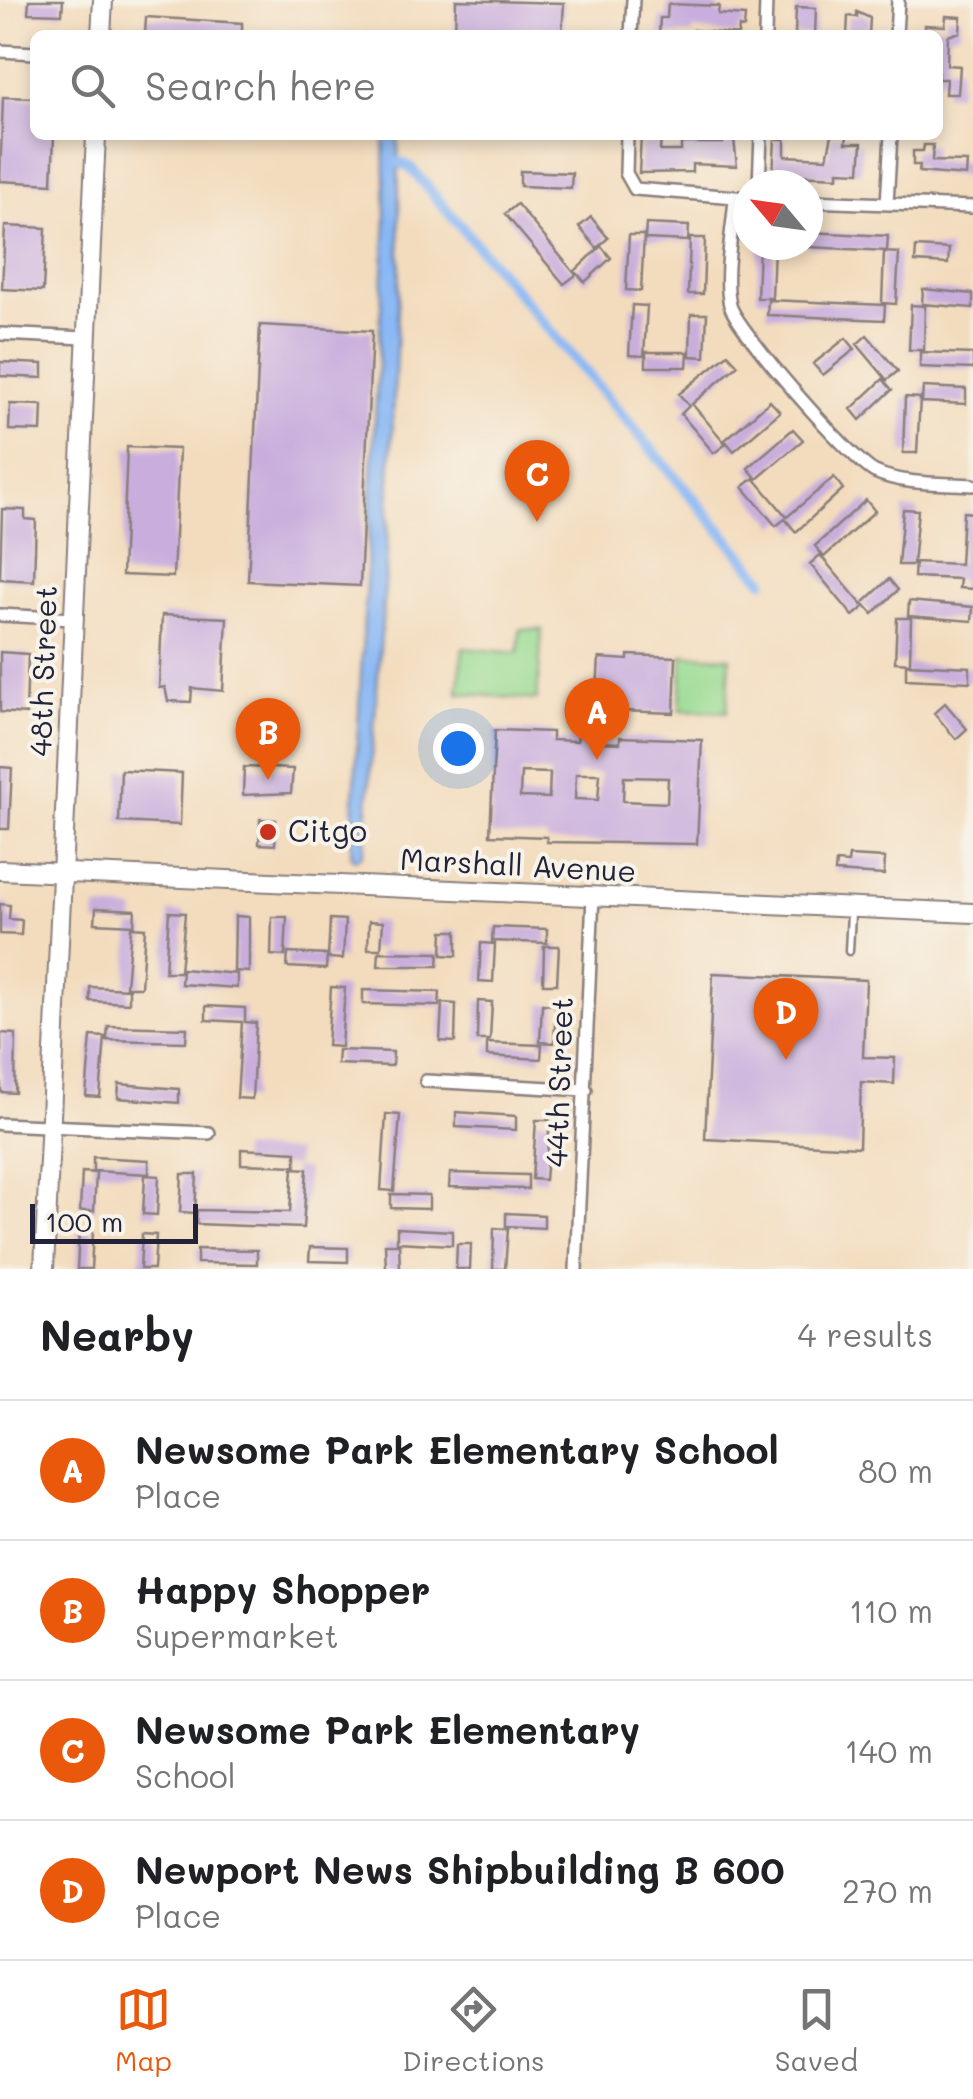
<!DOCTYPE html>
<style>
body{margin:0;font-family:Mali,sans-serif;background:#f2f2f2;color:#202124}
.compass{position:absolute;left:733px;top:170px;width:90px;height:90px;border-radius:50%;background:#fff;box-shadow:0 5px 15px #0003;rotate:299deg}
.scale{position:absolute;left:30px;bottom:25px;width:168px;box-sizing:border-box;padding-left:10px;border:5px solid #22223b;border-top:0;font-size:28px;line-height:35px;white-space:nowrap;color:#22223b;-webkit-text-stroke:8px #f7f3e8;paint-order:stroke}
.you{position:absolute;left:458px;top:748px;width:35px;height:35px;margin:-25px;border:8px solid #fff;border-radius:50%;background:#1a73e8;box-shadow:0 0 0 15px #1a73e833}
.badge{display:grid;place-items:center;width:65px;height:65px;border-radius:50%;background:#ea580c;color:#fff;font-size:32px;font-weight:700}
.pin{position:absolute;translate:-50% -82px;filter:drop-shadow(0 2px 5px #0008)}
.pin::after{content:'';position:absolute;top:52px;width:35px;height:30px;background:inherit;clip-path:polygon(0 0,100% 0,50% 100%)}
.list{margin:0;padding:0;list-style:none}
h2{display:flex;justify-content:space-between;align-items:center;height:130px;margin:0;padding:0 40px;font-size:42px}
h2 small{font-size:32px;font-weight:400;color:#757577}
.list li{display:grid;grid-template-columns:65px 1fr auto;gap:30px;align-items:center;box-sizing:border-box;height:140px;padding:0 40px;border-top:2px solid #e0e0e0}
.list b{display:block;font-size:38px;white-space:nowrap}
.list p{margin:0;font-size:32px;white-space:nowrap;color:#757577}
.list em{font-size:32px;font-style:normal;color:#757577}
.icon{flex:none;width:55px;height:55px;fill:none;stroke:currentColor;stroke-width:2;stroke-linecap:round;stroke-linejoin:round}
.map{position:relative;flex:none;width:973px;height:1269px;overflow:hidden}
.search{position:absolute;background:#fff;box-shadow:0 5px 15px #0003;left:30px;right:30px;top:30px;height:110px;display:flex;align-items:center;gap:25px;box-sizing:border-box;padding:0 35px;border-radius:15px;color:#757577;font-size:38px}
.sheet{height:690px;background:#fff}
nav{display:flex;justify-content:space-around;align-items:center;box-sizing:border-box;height:140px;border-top:2px solid #e0e0e0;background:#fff;font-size:28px;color:#757577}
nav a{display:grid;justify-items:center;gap:5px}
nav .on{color:#ea580c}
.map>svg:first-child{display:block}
</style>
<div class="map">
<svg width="973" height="1269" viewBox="0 0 973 1269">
<rect width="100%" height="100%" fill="#f7f3e8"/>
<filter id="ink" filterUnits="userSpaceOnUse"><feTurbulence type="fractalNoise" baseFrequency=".01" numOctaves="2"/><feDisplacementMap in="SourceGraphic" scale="20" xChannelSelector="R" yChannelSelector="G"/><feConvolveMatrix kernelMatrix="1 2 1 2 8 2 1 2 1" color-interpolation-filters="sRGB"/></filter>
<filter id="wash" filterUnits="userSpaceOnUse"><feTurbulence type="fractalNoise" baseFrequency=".0048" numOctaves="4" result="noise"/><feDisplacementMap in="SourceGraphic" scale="40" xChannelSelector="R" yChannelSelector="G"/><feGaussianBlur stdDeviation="2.25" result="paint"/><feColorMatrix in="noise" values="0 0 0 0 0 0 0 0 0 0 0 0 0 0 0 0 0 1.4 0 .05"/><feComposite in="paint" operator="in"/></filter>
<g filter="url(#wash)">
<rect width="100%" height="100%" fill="#f3dcbd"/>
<path fill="#98da90" stroke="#5d7e66" stroke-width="2.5" d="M 520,629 L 542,630 L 537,700 L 458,693 L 463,648 L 518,653 Z
M 683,655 L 730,657 L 727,712 L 680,710 Z"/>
<path fill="#89b8f4" stroke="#566d98" stroke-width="2.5" d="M 384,135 L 398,135 L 400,263 L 386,570 L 365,845 L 362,856 L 355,860 L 351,856 L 386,220 Z"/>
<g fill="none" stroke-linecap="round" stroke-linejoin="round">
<path stroke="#89b8f4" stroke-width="11" d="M 398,162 L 410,167 L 763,580"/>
</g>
<g id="blocks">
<path fill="#c9aedd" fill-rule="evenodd" d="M 29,0 L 63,0 L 62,14 L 28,13 Z
M 456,0 L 564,3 L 562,35 L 455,35 Z
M 668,4 L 719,6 L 718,14 L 745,16 L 744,28 L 739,27 L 738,35 L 693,30 L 693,35 L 659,35 L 660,18 L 667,18 Z
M 796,7 L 816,8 L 815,35 L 795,35 Z
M 857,12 L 870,18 L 869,35 L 847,35 L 848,16 L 857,17 Z
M 946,16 L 961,17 L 960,32 L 948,36 L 947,65 L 960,66 L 958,94 L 945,94 L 946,79 L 938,79 L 938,35 L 925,35 L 925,25 L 945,26 Z
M 146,17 L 242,23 L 242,35 L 145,35 Z
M 3,97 L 35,98 L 35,135 L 54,135 L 52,184 L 0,181 Z
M 641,135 L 661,135 L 660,151 L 681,151 L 681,143 L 723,143 L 723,138 L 734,139 L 737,166 L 692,164 L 692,172 L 639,173 Z
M 832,135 L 847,135 L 846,143 L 862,143 L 860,172 L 838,171 L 838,177 L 773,174 L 775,139 L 785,139 L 785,156 L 827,158 Z
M 924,145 L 933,145 L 932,161 L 967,162 L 966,176 L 919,172 L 920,165 L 913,165 L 913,151 L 923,151 Z
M 520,171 L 572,173 L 571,188 L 520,186 Z
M 517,204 L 576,275 L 564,284 L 505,214 Z
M 591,217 L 608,238 L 597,248 L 579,227 Z
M 646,224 L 689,226 L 688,241 L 645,239 Z
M 5,226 L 46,228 L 43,291 L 2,289 Z
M 808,232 L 888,236 L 887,251 L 808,247 Z
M 629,235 L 644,235 L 641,291 L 626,290 Z
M 690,238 L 705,238 L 703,294 L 688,294 Z
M 601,246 L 611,258 L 585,282 L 575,271 Z
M 759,246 L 774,246 L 772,298 L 757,298 Z
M 916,247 L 949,249 L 948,264 L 915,262 Z
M 884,252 L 899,253 L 896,304 L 882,303 Z
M 923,289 L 973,294 L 973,308 L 922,304 Z
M 768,300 L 885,305 L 884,320 L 767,315 Z
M 632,305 L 647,306 L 644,356 L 629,355 Z
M 911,305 L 925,306 L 924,350 L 909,350 Z
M 691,314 L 707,314 L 705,357 L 690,356 Z
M 260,325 L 372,331 L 360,586 L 248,581 Z
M 867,335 L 898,371 L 887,380 L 857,344 Z
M 846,338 L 855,349 L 823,375 L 813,364 Z
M 646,352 L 688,352 L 687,367 L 646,367 Z
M 920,352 L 973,354 L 973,369 L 920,367 Z
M 728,354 L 738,365 L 692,404 L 726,444 L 714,453 L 681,414 L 689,406 L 679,394 Z
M 0,362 L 43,364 L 43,378 L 0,376 Z
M 883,379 L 892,390 L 860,420 L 851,409 Z
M 923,387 L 966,389 L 966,404 L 922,402 Z
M 905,397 L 920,398 L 917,453 L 903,453 Z
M 770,401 L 780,412 L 734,451 L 725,440 Z
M 10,404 L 42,405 L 41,431 L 9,430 Z
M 793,429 L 803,440 L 757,479 L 748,468 Z
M 127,447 L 179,449 L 173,577 L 122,575 Z
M 834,477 L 843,489 L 796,532 L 785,519 L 776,526 L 743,487 L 754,478 L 787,517 Z
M 866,500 L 875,511 L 824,557 L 815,546 Z
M 2,509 L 25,510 L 25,519 L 36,520 L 34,581 L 0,579 Z
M 903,509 L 918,510 L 913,565 L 898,565 Z
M 963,512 L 973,513 L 973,589 L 959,588 L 960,579 L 914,577 L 915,562 L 960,564 Z
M 820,555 L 864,607 L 853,616 L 810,564 Z
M 889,579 L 898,590 L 873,614 L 863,603 Z
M 909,601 L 973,607 L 972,621 L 908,616 Z
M 162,615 L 227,618 L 223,691 L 192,688 L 191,702 L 168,701 L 165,687 L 159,688 Z
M 897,618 L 911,618 L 910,663 L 895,662 Z
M 0,652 L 28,654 L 26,714 L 0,712 Z
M 628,655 L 676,657 L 674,713 L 621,711 L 622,705 L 596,704 L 599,658 L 628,660 Z
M 906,664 L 970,667 L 970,682 L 906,679 Z
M 945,703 L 967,729 L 956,739 L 934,713 Z
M 495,730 L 552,732 L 552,740 L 577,741 L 578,735 L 599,736 L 598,742 L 620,743 L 620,737 L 702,740 L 697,844 L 547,842 L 547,837 L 490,835 ZM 521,772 L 550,773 L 549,798 L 520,797 ZM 576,774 L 600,774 L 598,800 L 575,799 ZM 624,777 L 668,778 L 667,803 L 623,801 Z
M 0,767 L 12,768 L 9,829 L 0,829 Z
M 244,767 L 293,769 L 291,793 L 243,795 Z
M 121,770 L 182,773 L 180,825 L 119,822 Z
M 260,819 L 276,820 L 275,845 L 259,844 Z
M 849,856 L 885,858 L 884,875 L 835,872 L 836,862 L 848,863 Z
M 0,904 L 10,905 L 9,919 L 22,920 L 21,935 L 0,934 Z
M 96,908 L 135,910 L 134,925 L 95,923 Z
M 169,912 L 185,913 L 180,972 L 165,972 Z
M 235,916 L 249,917 L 249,972 L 234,971 Z
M 272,917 L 287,917 L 285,956 L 271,955 Z
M 330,919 L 345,920 L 343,959 L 328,958 Z
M 369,921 L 383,922 L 381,949 L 368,949 Z
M 131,927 L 145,928 L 141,987 L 126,987 Z
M 493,927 L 547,929 L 547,943 L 492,941 Z
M 443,931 L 457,931 L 457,956 L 442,955 Z
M 481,943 L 495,944 L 493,982 L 479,981 Z
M 544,946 L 559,946 L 557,984 L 543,984 Z
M 379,952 L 439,953 L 438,966 L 378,966 Z
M 288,953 L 327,955 L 326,969 L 287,967 Z
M 182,969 L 237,974 L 237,988 L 181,984 Z
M 713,973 L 866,980 L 863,1057 L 895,1058 L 894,1084 L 861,1082 L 859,1147 L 705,1139 Z
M 90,987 L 129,989 L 129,1003 L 90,1001 Z
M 331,987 L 345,988 L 341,1047 L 327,1046 Z
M 363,990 L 440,992 L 439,1006 L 363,1004 Z
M 478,1001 L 492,1002 L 490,1040 L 477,1040 Z
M 442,1003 L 456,1004 L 455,1042 L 440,1041 Z
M 542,1004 L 556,1005 L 554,1043 L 540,1042 Z
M 206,1006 L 245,1008 L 245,1022 L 256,1023 L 252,1099 L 237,1098 L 242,1022 L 206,1020 Z
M 108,1026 L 187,1028 L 186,1042 L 107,1040 Z
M 1,1033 L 16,1034 L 15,1093 L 1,1092 Z
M 91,1036 L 105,1037 L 100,1097 L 86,1096 Z
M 487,1043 L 542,1045 L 541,1059 L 487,1056 Z
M 338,1050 L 393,1052 L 392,1066 L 337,1064 Z
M 119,1084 L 179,1089 L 179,1103 L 118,1098 Z
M 456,1112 L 516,1116 L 516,1130 L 456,1127 Z
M 386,1114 L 400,1115 L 394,1191 L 381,1190 Z
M 536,1120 L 550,1120 L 545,1180 L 532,1179 Z
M 241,1149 L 296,1152 L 296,1166 L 241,1164 Z
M 93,1157 L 149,1160 L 149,1174 L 93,1171 Z
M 293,1168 L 307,1169 L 303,1228 L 196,1224 L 197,1210 L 290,1212 Z
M 82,1172 L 96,1173 L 94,1211 L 80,1211 Z
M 450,1173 L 528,1175 L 528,1189 L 449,1187 Z
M 182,1174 L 197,1174 L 195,1213 L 180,1212 Z
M 145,1175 L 159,1176 L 157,1215 L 143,1214 Z
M 391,1194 L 429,1195 L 429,1209 L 391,1208 Z
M 506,1213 L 544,1215 L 544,1228 L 506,1226 Z
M 397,1228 L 452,1231 L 452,1245 L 397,1242 Z
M 494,1228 L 508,1229 L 505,1269 L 493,1269 Z
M 79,1231 L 93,1232 L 91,1269 L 77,1269 Z
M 142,1234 L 156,1235 L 154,1269 L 140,1269 Z
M 385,1244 L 399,1244 L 400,1269 L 386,1269 Z
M 457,1244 L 471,1244 L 470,1269 L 456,1269 Z
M 310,1247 L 348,1248 L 348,1262 L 309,1261 Z
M 197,1249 L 257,1250 L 257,1264 L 197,1263 Z"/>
</g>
</g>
<g filter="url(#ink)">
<use href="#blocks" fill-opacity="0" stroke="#8a7f7c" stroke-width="2.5"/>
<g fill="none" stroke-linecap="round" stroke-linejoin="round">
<defs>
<path id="lane" d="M 849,951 L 851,913"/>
<path id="street" d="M 631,35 L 633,0
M 765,35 L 766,0
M 896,35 L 898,0
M 0,51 L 35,53
M 627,135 L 626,173 L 635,189 L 748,198
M 759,185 L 761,135
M 735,198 C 733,230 723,274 730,305 C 736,329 852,461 875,472 C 903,485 942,483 973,485
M 808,201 L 973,207
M 887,204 L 891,135
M 0,334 L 86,338
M 0,615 L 74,619
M 426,1081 L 586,1090
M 0,1124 L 209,1133
M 576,1269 L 593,896"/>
<path id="secondary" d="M 101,35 L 103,0
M 0,870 L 973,913
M 44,1269 L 96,135"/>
</defs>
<use href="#lane" stroke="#8a7f7c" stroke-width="11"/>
<use href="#street" stroke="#8a7f7c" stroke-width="16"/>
<use href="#secondary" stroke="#8a7f7c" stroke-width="22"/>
<path stroke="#8a7f7c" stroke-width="2.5" stroke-dasharray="2.5 8" stroke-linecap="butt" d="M 551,864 L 560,878"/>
<use href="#lane" stroke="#fff" stroke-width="6"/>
<use href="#street" stroke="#fff" stroke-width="11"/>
<use href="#secondary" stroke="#fff" stroke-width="18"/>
</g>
</g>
<circle fill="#c8321e" stroke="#f7f3e8" stroke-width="4" cx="268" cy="832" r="10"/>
<g text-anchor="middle" stroke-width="8" stroke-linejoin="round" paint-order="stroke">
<g font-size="30" fill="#22223b" stroke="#f7f3e8">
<text transform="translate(44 671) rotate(-88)" y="10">48th Street</text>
<text transform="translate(518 866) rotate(3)" y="10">Marshall Avenue</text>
<text transform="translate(560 1082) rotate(-88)" y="10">44th Street</text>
</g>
<g font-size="30" fill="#22223b" stroke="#f7f3e8" text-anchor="start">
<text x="288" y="842">Citgo</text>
</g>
</g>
</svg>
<svg class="compass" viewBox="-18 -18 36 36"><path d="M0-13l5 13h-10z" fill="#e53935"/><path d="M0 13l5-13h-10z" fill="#757577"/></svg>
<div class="scale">100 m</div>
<div class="you"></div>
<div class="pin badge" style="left:597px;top:760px">A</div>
<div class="pin badge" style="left:268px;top:780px">B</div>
<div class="pin badge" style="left:537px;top:522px">C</div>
<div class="pin badge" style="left:786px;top:1060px">D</div>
<div class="search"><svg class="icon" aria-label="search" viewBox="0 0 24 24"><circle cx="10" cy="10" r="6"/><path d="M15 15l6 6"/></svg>Search here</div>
</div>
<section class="sheet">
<h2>Nearby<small>4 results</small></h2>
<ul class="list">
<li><span class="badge">A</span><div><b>Newsome Park Elementary School</b><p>Place</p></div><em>80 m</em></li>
<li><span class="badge">B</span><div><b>Happy Shopper</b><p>Supermarket</p></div><em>110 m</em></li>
<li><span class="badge">C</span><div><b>Newsome Park Elementary</b><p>School</p></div><em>140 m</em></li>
<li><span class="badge">D</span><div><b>Newport News Shipbuilding B 600</b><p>Place</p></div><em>270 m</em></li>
</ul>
</section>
<nav>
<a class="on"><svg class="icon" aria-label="map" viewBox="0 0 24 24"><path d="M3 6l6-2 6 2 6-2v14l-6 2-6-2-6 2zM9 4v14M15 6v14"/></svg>Map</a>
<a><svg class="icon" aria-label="directions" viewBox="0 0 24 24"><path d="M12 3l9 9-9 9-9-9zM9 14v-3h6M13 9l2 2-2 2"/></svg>Directions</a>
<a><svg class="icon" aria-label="saved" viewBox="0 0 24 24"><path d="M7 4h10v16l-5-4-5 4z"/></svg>Saved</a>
</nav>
